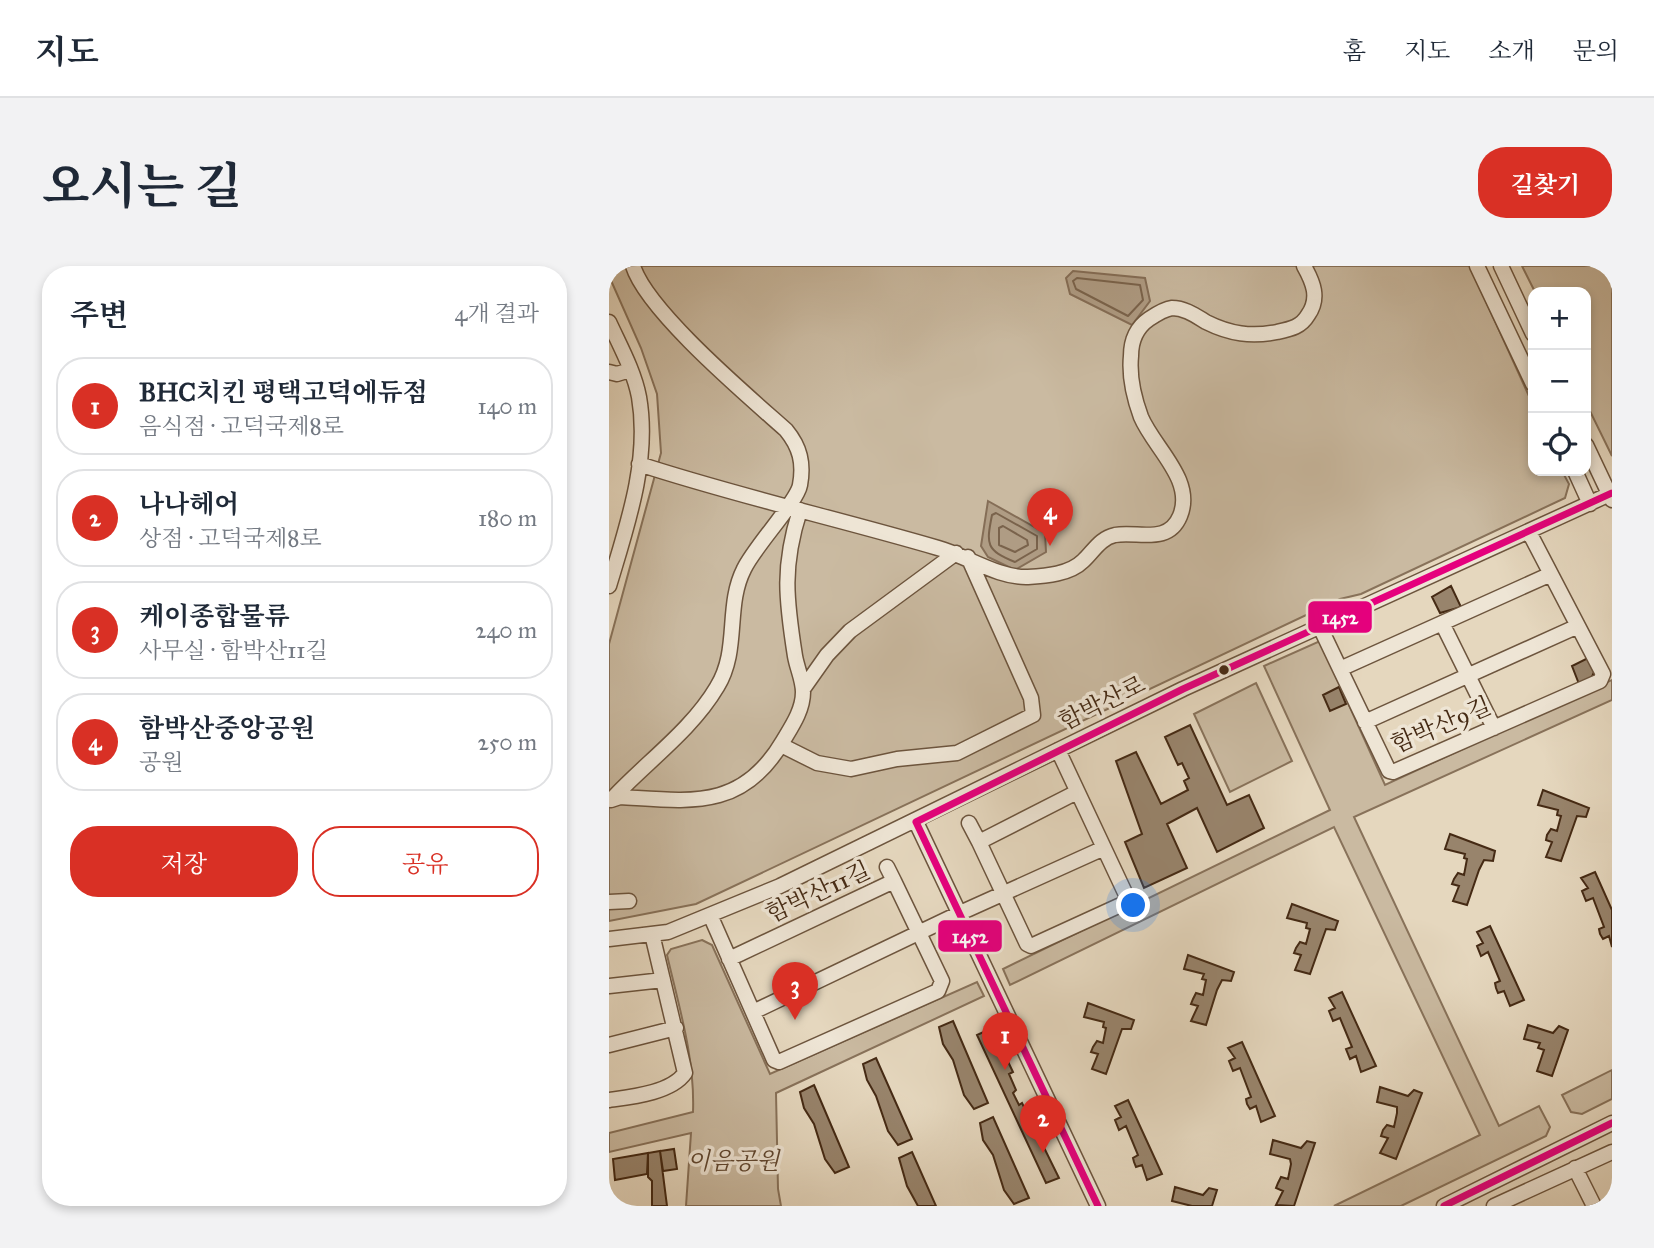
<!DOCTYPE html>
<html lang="ko">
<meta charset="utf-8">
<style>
body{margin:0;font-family:"IM FELL Great Primer","Noto Serif KR",serif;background:#f2f2f3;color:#1f2937}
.controls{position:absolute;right:21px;top:21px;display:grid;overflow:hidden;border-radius:14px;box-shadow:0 4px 10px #0003}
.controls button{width:63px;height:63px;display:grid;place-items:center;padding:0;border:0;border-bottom:2px solid #e0e1e3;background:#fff;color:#1f2937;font:35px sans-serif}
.you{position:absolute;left:525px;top:640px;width:24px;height:24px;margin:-18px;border:5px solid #fff;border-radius:50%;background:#1a73e8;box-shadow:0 0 0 10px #1a73e833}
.badge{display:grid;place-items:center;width:46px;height:46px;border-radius:50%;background:#d93025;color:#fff;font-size:23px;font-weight:700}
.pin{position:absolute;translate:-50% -58px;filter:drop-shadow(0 2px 4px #0008)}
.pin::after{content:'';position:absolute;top:37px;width:24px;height:21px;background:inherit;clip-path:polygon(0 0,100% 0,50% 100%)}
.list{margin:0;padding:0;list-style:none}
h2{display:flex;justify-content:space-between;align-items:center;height:91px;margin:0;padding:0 28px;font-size:30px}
h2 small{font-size:23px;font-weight:400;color:#747a83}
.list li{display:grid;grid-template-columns:46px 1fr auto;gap:21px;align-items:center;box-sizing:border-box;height:98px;margin:0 14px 14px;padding:0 14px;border:2px solid #e0e1e3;border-radius:28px}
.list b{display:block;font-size:26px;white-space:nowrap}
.list p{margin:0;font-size:23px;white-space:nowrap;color:#747a83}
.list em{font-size:23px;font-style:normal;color:#747a83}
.actions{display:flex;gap:14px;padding:21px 28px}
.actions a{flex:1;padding:16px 0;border:2px solid #d93025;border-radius:28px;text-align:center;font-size:24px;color:#d93025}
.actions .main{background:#d93025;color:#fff}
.icon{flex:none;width:38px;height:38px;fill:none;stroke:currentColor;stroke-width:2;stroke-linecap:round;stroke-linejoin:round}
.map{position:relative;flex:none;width:1003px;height:940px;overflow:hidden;border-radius:28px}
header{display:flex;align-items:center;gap:42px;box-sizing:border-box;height:98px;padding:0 35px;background:#fff;border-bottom:2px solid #e0e1e3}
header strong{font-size:33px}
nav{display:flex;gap:38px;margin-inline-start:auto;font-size:24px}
.intro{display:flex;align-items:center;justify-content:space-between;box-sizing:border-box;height:168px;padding:0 42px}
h1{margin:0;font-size:49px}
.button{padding:18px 32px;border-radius:28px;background:#d93025;color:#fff;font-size:24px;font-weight:700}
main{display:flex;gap:42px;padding:0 42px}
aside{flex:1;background:#fff;border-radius:28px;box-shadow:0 4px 10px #0003}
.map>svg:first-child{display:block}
</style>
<header>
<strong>지도</strong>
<nav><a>홈</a><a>지도</a><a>소개</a><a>문의</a></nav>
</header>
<div class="intro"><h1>오시는 길</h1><a class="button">길찾기</a></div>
<main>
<aside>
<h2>주변<small>4개 결과</small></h2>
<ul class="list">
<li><span class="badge">1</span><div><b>BHC치킨 평택고덕에듀점</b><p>음식점 · 고덕국제8로</p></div><em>140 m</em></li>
<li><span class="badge">2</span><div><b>나나헤어</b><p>상점 · 고덕국제8로</p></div><em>180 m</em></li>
<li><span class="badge">3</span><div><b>케이종합물류</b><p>사무실 · 함박산11길</p></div><em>240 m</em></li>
<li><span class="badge">4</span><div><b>함박산중앙공원</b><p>공원</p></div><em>250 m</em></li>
</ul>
<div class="actions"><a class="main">저장</a><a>공유</a></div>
</aside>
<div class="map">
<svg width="1003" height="940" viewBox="0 0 1003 940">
<rect width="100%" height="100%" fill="#e5d7be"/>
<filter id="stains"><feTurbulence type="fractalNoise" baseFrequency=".00286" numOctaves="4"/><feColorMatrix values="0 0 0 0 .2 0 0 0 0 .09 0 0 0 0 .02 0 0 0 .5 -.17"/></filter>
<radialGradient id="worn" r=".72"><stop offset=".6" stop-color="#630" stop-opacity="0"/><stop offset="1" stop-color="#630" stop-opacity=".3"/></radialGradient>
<path fill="#cabaa1" stroke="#88725a" stroke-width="2" d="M 0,0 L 861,0 L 924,139 L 924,205 L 953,205 L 960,218 L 956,232 L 752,328 L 731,333 L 87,638 L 0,655 L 0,378 L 52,187 L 48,128 L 32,82 L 0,10 Z
M 913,0 L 1003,0 L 1003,190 L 977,137 L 977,26 L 926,26 Z
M 711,375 L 776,519 L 1003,414 L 1003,434 L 745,551 L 890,860 L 930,840 L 941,861 L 937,870 L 792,940 L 725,940 L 871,869 L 725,561 L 401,719 L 394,703 L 721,544 L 655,400 Z
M 647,417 L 683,495 L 621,526 L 585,448 Z
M 93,674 L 103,679 L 161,808 L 368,716 L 375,730 L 167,827 L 169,923 L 172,940 L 77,940 L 82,867 L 0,886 L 0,867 L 84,846 C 86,792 70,741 58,689 L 62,683 Z
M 1003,804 L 1003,833 L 973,848 L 962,846 L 953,829 Z"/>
<path fill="#af9c84" stroke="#856e57" stroke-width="2" d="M 464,5 L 536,12 L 541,35 L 523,59 L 461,28 L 457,12 Z
M 379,235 L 436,267 L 437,286 L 406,304 L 379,291 L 372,280 Z"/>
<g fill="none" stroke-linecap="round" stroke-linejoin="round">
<path stroke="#7a634c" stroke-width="2" d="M 468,12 L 531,19 L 534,34 L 519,50 L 467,23 L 464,15 Z
M 387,247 L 428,270 L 428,283 L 406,296 C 377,284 377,279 383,249 Z
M 394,260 L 418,274 L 419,279 L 406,286 L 390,279 L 390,262 Z"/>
</g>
<path fill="#98846c" stroke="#452a14" stroke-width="2" d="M 842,320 L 852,341 L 831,347 L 823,331 Z
M 979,392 L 986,404 L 982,413 L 970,418 L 963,400 Z
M 730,421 L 737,438 L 721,445 L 714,429 Z
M 581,459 L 618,539 L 640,529 L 655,562 L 608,586 L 588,542 L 558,558 L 578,602 L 535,622 L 516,576 L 533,568 L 507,495 L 527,486 L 552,538 L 579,524 L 575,515 L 580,512 L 573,497 L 569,499 L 556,471 Z
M 934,524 L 980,542 L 977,551 L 968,550 L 952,595 L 937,591 L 943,576 L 937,574 L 938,569 L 942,563 L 948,565 L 952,550 L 948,549 L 949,544 L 929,539 Z
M 841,568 L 886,585 L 884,595 L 875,594 L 870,604 L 858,639 L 844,635 L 850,620 L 843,618 L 845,613 L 849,607 L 855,609 L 858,593 L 855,592 L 856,588 L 836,583 Z
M 986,606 L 1003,644 L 1003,681 L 1000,670 L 994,673 L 991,668 L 990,663 L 995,661 L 984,632 L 977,635 L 973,625 L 979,622 L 972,612 Z
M 683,638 L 729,655 L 726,664 L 717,663 L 701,708 L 686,704 L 692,689 L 685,687 L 687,682 L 691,676 L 697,678 L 701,663 L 697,662 L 698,657 L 678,652 Z
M 881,660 L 915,734 L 901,740 L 895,725 L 889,727 L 887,722 L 886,717 L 891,715 L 879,686 L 872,690 L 868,680 L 874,677 L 868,666 Z
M 579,689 L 625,706 L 622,715 L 613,714 L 608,724 L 597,759 L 582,755 L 589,740 L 582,738 L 584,733 L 587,727 L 594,729 L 597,714 L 593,713 L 595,708 L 575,703 Z
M 733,726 L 767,800 L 752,806 L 747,790 L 741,793 L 737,783 L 743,781 L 731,752 L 724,755 L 720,745 L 726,742 L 720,732 Z
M 479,737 L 525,754 L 522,763 L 513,763 L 497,808 L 483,803 L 489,788 L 482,786 L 484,781 L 488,775 L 494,777 L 497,762 L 494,761 L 495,756 L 475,751 Z
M 344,755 L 379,837 L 365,843 L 355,829 L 344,794 L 334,778 L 330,761 Z
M 919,759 L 944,767 L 950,760 L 959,764 L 943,810 L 928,805 L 935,784 L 929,782 L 931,777 L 915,773 Z
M 383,762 L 404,806 L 400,808 L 407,824 L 404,827 L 410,839 L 413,837 L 450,912 L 437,917 L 368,769 Z
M 633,776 L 666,850 L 652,856 L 647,840 L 641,843 L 638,838 L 637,833 L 642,831 L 631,802 L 624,805 L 620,795 L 626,792 L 619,782 Z
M 267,792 L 303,873 L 289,879 L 279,865 L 267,830 L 258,814 L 254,798 Z
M 205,819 L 240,901 L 226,907 L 216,893 L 205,858 L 195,842 L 191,826 Z
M 771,821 L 799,830 L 805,824 L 813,827 L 787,893 L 771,887 L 779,872 L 772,870 L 774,864 L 778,859 L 785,861 L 788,847 L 788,841 L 768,836 Z
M 519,834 L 553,908 L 538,914 L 533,899 L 527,901 L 525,896 L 524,892 L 529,889 L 517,860 L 510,864 L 506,854 L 512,851 L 506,840 Z
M 384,851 L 420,932 L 405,938 L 395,924 L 384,889 L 374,874 L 371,857 Z
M 664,874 L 692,882 L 698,875 L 706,877 L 685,940 L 667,939 L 674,925 L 667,922 L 669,917 L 672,911 L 679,913 L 682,898 L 681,893 L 661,888 Z
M 65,883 L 68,903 L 54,905 L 51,885 Z
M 51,885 L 58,940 L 43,940 L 43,915 L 39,911 L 39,887 Z
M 303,886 L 327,940 L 309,940 L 298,920 L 290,892 Z
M 39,887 L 38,908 L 6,914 L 4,893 Z
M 566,921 L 594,929 L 600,922 L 608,924 L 603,940 L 583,940 L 563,935 Z"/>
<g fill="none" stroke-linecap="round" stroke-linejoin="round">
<defs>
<path id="minor" d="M 868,0 L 924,118
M 892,0 L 924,68
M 0,56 C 11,80 25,105 30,131 C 41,194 18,260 0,320
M 0,106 L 8,108 L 21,104
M 977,179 L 1003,234
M 30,198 C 128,230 230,253 329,282 C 358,290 389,312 419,311 C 437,310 461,308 474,295 C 484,286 491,272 506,269 C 529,265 559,279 571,250 C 586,214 545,182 532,151 C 525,132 520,110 522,90 C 522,75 527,62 540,53 C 546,49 555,43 563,42 C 576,42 587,50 597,56 C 621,68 642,71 668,66 C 682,63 692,61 699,49 C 711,32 704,16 695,0
M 966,205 L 981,238
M 920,266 L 994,408 L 991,415 L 784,506 L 780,505 L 731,403 L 942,308
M 833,357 L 885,462
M 711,361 L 731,403
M 194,423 L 218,389 L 241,365 L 347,287
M 756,456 L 969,360
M 172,479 L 208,497 L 242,503 L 288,493 L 348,487 L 424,449 L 422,432 L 359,291
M 449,484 L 518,631 L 516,637 L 422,680 L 418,678 L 370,576 L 468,526
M 2,534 C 36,497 82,465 108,421 C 131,384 116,340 135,303 C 146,280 188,236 191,219 C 195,197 191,181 177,164 C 139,130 38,45 24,0
M 2,534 L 11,531 C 81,535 133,545 174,475 C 183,460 194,444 194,426 C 194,414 188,402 186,390 C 177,333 173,300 191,244
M 307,556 L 489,940
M 360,557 L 370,576
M 278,601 L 285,615
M 0,636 L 20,635
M 102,651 L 165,794 L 170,796 L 329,725 L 333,715 L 285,615 L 120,693
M 0,673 L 59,666 L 171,620 L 574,423 L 1003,227
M 0,720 L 54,714
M 144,746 L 351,647 L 495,582
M 0,779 L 67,762
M 0,834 C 22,831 62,827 76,807 L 43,668
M 966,902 L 985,940
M 835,940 L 1003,857
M 885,940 L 1003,886"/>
</defs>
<use href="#minor" stroke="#6d553e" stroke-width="17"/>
<use href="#minor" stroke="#eee5d5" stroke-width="14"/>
<defs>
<path id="bus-1" d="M 489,940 L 307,556 L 574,423 L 1003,227
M 835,940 L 1003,857"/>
</defs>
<use href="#bus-1" stroke="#eee5d5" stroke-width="12"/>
<use href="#bus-1" stroke="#e5007d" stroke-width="7"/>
</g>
<circle fill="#452a14" stroke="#eee5d5" stroke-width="2.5" cx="615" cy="404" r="6"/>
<g text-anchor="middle" stroke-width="7" stroke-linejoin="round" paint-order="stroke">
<g font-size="24" fill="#452a14" stroke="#eee5d5">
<text transform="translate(493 437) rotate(-26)" y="8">함박산로</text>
<text transform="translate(832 459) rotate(-23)" y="8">함박산9길</text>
<text transform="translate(209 626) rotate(-25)" y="8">함박산11길</text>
</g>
<g font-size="24" font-style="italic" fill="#604730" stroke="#eee5d5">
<text x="124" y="903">이음공원</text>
</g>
</g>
<g stroke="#eee5d5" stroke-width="2.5">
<rect x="698" y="334" width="66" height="34" rx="7" fill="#e5007d"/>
<rect x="328" y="653" width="66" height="34" rx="7" fill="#e5007d"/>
</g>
<g font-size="19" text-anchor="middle" font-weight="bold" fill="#fff">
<text x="731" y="358">1452</text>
<text x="361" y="677">1452</text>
</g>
<rect width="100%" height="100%" filter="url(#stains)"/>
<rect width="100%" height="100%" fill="url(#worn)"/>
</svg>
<div class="controls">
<button>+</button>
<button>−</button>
<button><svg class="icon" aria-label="locate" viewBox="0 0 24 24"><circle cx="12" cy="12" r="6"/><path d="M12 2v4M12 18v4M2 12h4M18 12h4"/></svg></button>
</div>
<div class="you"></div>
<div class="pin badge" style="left:396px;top:804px">1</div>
<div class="pin badge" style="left:434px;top:887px">2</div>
<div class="pin badge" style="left:186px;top:754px">3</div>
<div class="pin badge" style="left:441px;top:280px">4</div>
</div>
</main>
